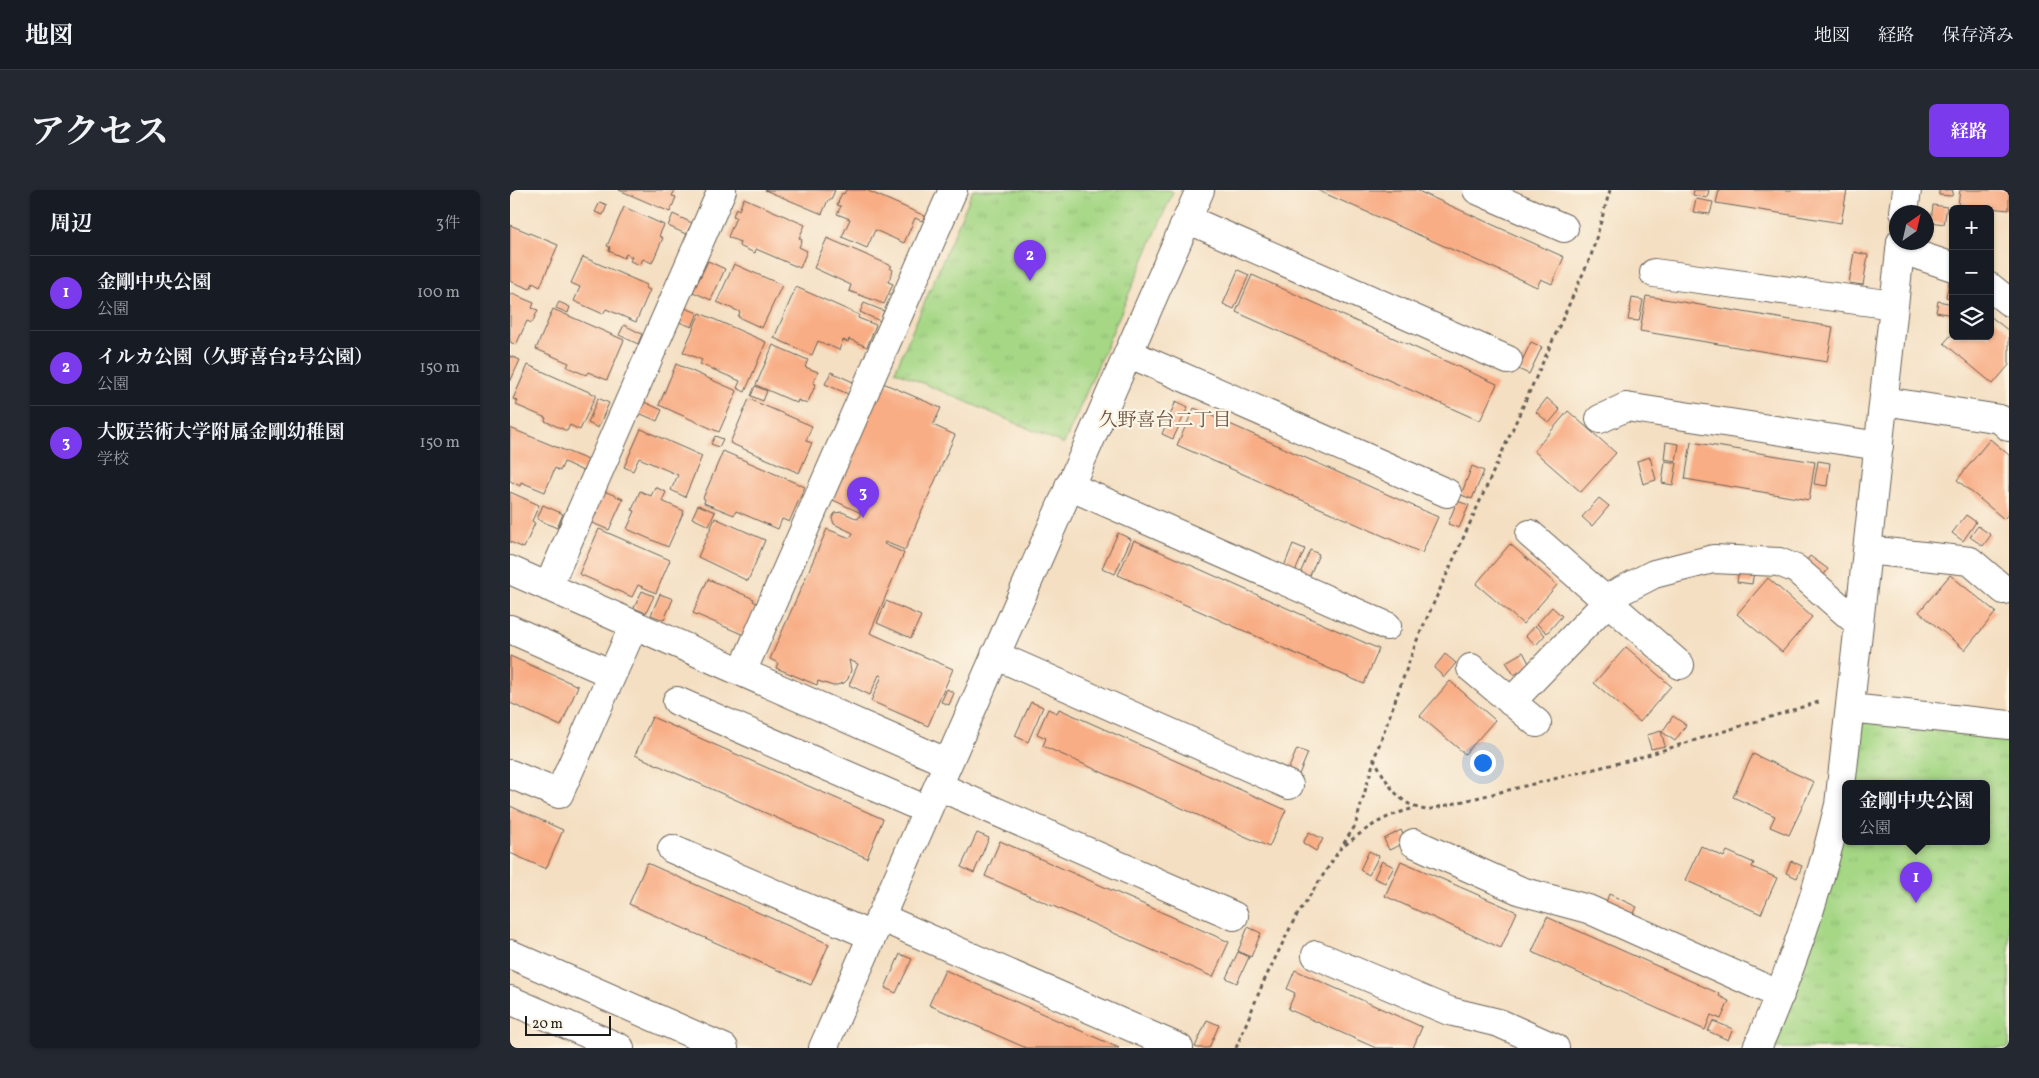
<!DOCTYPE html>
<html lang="ja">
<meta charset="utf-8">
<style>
body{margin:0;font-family:Vollkorn,"Noto Serif JP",serif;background:#242831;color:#f1f3f6}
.controls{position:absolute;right:15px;top:15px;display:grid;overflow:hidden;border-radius:8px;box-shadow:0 1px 4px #0004}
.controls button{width:45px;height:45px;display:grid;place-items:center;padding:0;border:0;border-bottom:1px solid #363941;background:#171b24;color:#f1f3f6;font:25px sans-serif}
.compass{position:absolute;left:1379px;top:15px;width:45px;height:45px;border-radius:50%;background:#171b24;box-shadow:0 1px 4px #0004;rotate:34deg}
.scale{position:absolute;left:15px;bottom:12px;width:86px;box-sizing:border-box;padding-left:5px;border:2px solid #1c1c1c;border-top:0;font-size:14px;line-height:18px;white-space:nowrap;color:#1c1c1c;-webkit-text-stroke:4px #fcf5e5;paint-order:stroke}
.you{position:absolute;left:972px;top:572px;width:18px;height:18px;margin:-12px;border:4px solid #fff;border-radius:50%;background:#1a73e8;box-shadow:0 0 0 8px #1a73e833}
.badge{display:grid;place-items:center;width:32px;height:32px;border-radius:50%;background:#7c3aed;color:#fff;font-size:16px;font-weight:700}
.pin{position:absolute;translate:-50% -41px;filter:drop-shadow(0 1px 2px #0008)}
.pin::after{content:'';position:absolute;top:26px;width:18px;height:15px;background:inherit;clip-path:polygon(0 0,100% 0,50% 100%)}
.popup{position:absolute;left:1332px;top:590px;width:148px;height:65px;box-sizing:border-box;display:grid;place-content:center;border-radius:8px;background:#171b24;filter:drop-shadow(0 1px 4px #0005);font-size:16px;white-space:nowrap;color:#9ea1a6}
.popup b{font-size:19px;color:#f1f3f6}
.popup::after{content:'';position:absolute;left:50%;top:100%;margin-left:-10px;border:10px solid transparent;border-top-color:#171b24}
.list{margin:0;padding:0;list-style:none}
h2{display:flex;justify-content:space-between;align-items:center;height:65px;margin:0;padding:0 20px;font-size:21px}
h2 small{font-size:16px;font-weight:400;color:#9ea1a6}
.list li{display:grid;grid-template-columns:32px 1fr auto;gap:15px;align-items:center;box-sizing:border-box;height:75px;padding:0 20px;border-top:1px solid #363941}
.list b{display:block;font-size:19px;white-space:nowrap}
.list p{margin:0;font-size:16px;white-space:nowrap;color:#9ea1a6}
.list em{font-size:16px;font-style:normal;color:#9ea1a6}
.icon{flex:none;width:28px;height:28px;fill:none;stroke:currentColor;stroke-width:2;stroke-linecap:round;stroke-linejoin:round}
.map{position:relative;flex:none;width:1499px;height:858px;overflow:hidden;border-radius:8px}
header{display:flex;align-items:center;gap:30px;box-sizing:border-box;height:70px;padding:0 25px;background:#171b24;border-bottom:1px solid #363941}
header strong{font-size:24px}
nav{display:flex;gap:28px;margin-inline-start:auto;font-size:18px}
.intro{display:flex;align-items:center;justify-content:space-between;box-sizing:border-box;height:120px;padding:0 30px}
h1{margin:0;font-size:35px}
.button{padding:12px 22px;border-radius:8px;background:#7c3aed;color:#fff;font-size:18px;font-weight:700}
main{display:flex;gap:30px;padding:0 30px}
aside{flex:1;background:#171b24;border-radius:8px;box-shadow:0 1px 4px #0004}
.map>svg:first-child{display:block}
</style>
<header>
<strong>地図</strong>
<nav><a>地図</a><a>経路</a><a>保存済み</a></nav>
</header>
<div class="intro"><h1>アクセス</h1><a class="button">経路</a></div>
<main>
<aside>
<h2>周辺<small>3件</small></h2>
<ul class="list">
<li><span class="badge">1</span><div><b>金剛中央公園</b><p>公園</p></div><em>100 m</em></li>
<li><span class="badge">2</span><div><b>イルカ公園（久野喜台2号公園）</b><p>公園</p></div><em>150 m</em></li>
<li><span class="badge">3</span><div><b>大阪芸術大学附属金剛幼稚園</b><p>学校</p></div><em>150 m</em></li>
</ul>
</aside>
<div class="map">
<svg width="1499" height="858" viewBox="0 0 1499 858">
<defs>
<pattern id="park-tufts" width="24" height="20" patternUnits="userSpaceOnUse" patternTransform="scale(1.25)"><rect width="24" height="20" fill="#a5d785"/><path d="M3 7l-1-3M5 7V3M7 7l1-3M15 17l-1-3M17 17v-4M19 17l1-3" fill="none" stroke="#8db872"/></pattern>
</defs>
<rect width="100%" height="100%" fill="#fcf5e5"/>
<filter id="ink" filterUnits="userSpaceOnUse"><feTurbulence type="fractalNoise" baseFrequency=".02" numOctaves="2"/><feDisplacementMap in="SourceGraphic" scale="10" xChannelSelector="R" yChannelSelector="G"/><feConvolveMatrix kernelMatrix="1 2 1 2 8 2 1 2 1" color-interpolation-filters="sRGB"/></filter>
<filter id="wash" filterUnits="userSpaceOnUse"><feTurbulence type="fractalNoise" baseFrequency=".0096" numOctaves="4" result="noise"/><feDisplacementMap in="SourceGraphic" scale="20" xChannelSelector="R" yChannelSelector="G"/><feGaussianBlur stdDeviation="1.12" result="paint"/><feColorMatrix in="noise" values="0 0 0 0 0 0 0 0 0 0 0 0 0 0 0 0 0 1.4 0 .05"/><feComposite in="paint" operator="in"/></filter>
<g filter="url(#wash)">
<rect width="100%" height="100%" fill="#f4dfc2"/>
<path fill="url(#park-tufts)" stroke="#607a50" d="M 463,0 L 660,0 L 663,2 L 554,254 L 385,181 Z
M 1353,530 L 1499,548 L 1499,858 L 1259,858 L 1336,629 L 1336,652 L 1476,652 L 1476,594 L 1341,594 Z"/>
<g id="blocks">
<path fill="#f8ad85" d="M 109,0 L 165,0 L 162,6 L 166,7 L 160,22 Z
M 255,0 L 325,0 L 321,10 L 318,10 L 312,24 Z
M 336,0 L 356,0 L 415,26 L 412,31 L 405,28 L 394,53 L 365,40 L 357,58 L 332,47 L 340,29 L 327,24 L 331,16 L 327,15 L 332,3 L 334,4 Z
M 807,0 L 906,0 L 1054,67 L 1042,94 L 1031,89 L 1027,97 Z
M 1184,0 L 1199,0 L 1197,8 L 1183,5 Z
M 1209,0 L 1337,0 L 1331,33 L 1206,13 Z
M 1429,0 L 1443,0 L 1442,6 L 1429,5 Z
M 1450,0 L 1499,0 L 1499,20 L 1448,15 Z
M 234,8 L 295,35 L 289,48 L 292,50 L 289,57 L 297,61 L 290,78 L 246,59 L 245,63 L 229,56 L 230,52 L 218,47 L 226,27 L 223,26 L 226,18 L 229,20 Z
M 1186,9 L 1203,12 L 1200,24 L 1183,22 Z
M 90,12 L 97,15 L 93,25 L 85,22 Z
M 1423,15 L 1437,17 L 1434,34 L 1421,32 Z
M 114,17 L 154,35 L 149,46 L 153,48 L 142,73 L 133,69 L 130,75 L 120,71 L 122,67 L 116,64 L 114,68 L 99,61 L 100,57 L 97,56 Z
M 163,24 L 182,33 L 176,44 L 158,36 Z
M 0,35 L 48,55 L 30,97 L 23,93 L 20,99 L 0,91 Z
M 317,48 L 382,76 L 380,78 L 383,80 L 378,92 L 383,94 L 374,114 L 339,101 L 341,95 L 304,78 Z
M 1344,62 L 1358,65 L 1353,95 L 1339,93 Z
M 73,67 L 137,95 L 135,98 L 140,100 L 126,132 L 96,119 L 93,124 L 64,111 L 70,97 L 61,93 Z
M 198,71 L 215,79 L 201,110 L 183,102 Z
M 224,74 L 272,95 L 252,138 L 228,127 L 230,122 L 207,112 Z
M 728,80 L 739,85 L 724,119 L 713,114 Z
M 742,85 L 987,194 L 970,231 L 726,122 Z
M 1439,92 L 1443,93 L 1443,109 L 1436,107 Z
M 286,97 L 349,125 L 348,128 L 366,135 L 357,157 L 339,149 L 338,152 L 333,150 L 329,160 L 308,151 L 302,165 L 264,148 Z
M 0,103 L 24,113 L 22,118 L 28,120 L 22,133 L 17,131 L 6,155 L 0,152 Z
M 1136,106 L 1323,137 L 1317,172 L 1130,141 Z
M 1122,108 L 1133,110 L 1129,131 L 1118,130 Z
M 1428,111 L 1443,114 L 1443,125 L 1426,122 Z
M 49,112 L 60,117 L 58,123 L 46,118 Z
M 354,113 L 374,121 L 370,131 L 350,122 Z
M 175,118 L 188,123 L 182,137 L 169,132 Z
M 43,119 L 114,150 L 97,190 L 78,182 L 76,185 L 57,177 L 59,173 L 26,159 Z
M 190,123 L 256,152 L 235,202 L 227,198 L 230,191 L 190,174 L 192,170 L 173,162 Z
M 1480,126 L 1499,141 L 1499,175 L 1483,194 L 1434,153 L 1443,143 L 1443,146 L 1480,146 Z
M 114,135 L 132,144 L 128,154 L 109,145 Z
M 1021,152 L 1032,157 L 1019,184 L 1008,179 Z
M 263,155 L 298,170 L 295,177 L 308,182 L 303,193 L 306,194 L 297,214 L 288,210 L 287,213 L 246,195 Z
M 0,166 L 10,170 L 0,192 Z
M 166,174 L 227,201 L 209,242 L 149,215 Z
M 18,175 L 86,205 L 70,240 L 60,235 L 57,241 L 35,231 L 36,228 L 6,215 L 8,211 L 3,209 Z
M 321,182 L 343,192 L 338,204 L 315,194 Z
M 373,193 L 431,218 L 423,235 L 445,245 L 395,360 L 375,352 L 374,354 L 394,363 L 360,443 L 443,479 L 418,536 L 361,511 L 372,486 L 369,485 L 360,505 L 339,495 L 348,474 L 339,470 L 341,480 L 338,489 L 334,493 L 323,496 L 308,491 L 307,495 L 266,478 L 268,473 L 260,469 L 317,339 L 340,348 L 343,343 L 324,334 L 322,328 L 325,323 L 332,322 L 348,329 L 351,323 L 323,310 Z
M 245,196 L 257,201 L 253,211 L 241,206 Z
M 88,208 L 99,213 L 88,238 L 78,233 Z
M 1037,208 L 1050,220 L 1039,233 L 1026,222 Z
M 239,209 L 302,236 L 296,251 L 302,253 L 289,283 L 220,253 Z
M 666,211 L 678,217 L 663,249 L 652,244 Z
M 134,212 L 152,220 L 147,231 L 129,223 Z
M 684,218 L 928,327 L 912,363 L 667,255 Z
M 1058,221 L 1106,263 L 1071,302 L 1024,261 Z
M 0,238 L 78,270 L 73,281 L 54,272 L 50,281 L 45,278 L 35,302 L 11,292 L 10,296 L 0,291 Z
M 131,239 L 192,266 L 175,307 L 161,300 L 168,285 L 129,268 L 123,281 L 114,277 Z
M 205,246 L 213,249 L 209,257 L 201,254 Z
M 1480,249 L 1499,265 L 1499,323 L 1494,329 L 1447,290 Z
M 1156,252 L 1169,254 L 1166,271 L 1154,269 Z
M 1181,252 L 1305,272 L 1299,310 L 1175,289 Z
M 213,261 L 295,297 L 279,332 L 272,329 L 268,339 L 226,321 L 224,325 L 194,313 L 195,309 L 193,308 Z
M 1140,267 L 1146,290 L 1133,294 L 1127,271 Z
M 1155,271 L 1167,273 L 1163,295 L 1152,293 Z
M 1308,271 L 1320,273 L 1317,296 L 1304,294 Z
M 962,276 L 974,281 L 962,309 L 951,305 Z
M 145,297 L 156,302 L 152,311 L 174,321 L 158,357 L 117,339 L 125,321 L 122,320 L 130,301 L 141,306 Z
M 94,301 L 113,309 L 99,340 L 80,332 Z
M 0,302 L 29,315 L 22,331 L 25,333 L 14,358 L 0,352 Z
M 1089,308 L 1099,316 L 1082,336 L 1072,327 Z
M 947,311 L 959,315 L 949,338 L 938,334 Z
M 33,315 L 53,324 L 47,338 L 27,329 Z
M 188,315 L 205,322 L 199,336 L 182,328 Z
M 1456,325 L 1466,332 L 1453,351 L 1442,343 Z
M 205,328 L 255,350 L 238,391 L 188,367 Z
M 1468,336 L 1481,345 L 1473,356 L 1460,347 Z
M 89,339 L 160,370 L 146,403 L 128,395 L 122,407 L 69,384 Z
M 608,343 L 621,349 L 605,384 L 592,378 Z
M 624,350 L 869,459 L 854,494 L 608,385 Z
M 783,354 L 795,359 L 784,384 L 773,379 Z
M 1000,354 L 1047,395 L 1013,434 L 966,394 Z
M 800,360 L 809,364 L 798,390 L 789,386 Z
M 1300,366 L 1318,379 L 1312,388 L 1293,375 Z
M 1229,379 L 1244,381 L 1242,394 L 1227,392 Z
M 1440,385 L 1486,422 L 1455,460 L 1409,422 Z
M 1258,388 L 1302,427 L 1272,462 L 1227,424 Z
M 198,389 L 244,409 L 243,411 L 247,413 L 234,445 L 183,423 Z
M 132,401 L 144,406 L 136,423 L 124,418 Z
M 150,404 L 163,409 L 154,430 L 141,425 Z
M 376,411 L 411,426 L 401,448 L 367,433 Z
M 1042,417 L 1052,426 L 1037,443 L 1027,434 Z
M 1025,436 L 1035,445 L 1026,455 L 1016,446 Z
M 1116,457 L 1161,496 L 1130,532 L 1084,493 Z
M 1013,462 L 1020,475 L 1004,485 L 996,472 Z
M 935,464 L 946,473 L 934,487 L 924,478 Z
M 0,466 L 68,496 L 51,536 L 0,513 Z
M 940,491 L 985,530 L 955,564 L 910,526 Z
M 437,499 L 444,503 L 439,515 L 431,512 Z
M 521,512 L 533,517 L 518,552 L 505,546 Z
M 538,519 L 547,523 L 549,519 L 776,620 L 759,657 L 533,556 L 536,548 L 527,544 Z
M 1163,526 L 1176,535 L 1165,551 L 1152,542 Z
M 142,527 L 373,629 L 357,668 L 125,565 Z
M 1151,541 L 1155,556 L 1141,559 L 1137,545 Z
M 787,559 L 798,563 L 787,589 L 776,585 Z
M 1243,564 L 1304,592 L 1279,645 L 1260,637 L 1265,626 L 1223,607 Z
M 0,616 L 53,640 L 36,679 L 0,663 Z
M 891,640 L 897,652 L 879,660 L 874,649 Z
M 799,642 L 813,649 L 806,661 L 793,653 Z
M 467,643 L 479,648 L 464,683 L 451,677 Z
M 490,651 L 719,752 L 703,787 L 475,686 Z
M 1191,656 L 1214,667 L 1217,661 L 1244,673 L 1242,677 L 1267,688 L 1251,724 L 1175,690 Z
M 859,661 L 869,666 L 859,685 L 850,680 Z
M 872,671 L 884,677 L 875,693 L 864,688 Z
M 891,671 L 1007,722 L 991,758 L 875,706 Z
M 1281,671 L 1292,676 L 1287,688 L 1276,683 Z
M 137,673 L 319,754 L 301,795 L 119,714 Z
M 1099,704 L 1127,717 L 1122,727 L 1095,715 Z
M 1037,727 L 1210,804 L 1209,806 L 1219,811 L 1211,829 L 1201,825 L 1195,840 L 1022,762 Z
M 738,737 L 751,743 L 741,767 L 728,761 Z
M 728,762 L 739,767 L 727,793 L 716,788 Z
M 390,764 L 402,769 L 386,803 L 375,798 Z
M 435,780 L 609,858 L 516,858 L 419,815 Z
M 785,780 L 912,837 L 903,858 L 866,858 L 778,819 L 785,803 L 777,799 Z
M 697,830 L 709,835 L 699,858 L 688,858 L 685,857 Z
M 1203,831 L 1223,839 L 1218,850 L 1198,841 Z"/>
</g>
</g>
<g filter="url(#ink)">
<use href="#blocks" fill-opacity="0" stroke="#686056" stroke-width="1"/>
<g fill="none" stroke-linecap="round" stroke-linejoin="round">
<defs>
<path id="minor" d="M 967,0 L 1054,38
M 1394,22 L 1397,0
M 677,29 L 998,170
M 1390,59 L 1443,77
M 1144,83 L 1384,115
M 1480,97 L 1499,112
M 618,163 L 937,303
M 1374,211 L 1490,229 L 1499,237
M 1090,229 L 1116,217 L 1369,256
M 559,296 L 877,436
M 1020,344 L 1170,475
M 1357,360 L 1460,371 L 1494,400
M 0,380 L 438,573
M 38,397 L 212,0
M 0,439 L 102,484
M 485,465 L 779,595
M 961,478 L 1027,533
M 232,482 L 443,0
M 167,511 L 417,620
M 1001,512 L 1105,404 L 1144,384 L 1203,369 L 1269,372 L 1286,379 L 1349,434
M 1340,518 L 1499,535
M 0,584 L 49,604 L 124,435
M 428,596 L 724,726
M 904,653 L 1011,701 L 1078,719 L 1270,805
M 162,659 L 362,746
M 370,727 L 669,858
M 0,764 L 214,858
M 806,765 L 939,821 L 989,833 L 1045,858
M 0,810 L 110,858
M 313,858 L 690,0
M 1247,858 C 1282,779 1309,699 1329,615 L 1391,52"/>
</defs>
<use href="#minor" stroke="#686056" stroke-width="30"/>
<path stroke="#686056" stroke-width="3" stroke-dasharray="4 4" stroke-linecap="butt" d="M 1100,0 L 1081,66 L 907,450 L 864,569 C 877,592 888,616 917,620 L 1121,570 L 1312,511
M 835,655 C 861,635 874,626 905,618
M 726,858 L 753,793 L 784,730 L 845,636 L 864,570"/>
<use href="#minor" stroke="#fff" stroke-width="28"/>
</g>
</g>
<g text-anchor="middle" stroke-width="4.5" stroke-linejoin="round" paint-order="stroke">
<g font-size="19" fill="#694f41" stroke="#fcf5e5">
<text x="655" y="236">久野喜台二丁目</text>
</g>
</g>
</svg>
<div class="controls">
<button>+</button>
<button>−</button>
<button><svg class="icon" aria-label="layers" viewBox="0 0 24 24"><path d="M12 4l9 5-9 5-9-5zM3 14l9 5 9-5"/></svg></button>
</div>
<svg class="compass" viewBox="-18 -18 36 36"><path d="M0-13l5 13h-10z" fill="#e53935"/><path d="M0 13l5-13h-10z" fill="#9ea1a6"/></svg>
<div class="scale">20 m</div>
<div class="you"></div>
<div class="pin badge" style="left:1406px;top:713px">1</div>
<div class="popup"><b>金剛中央公園</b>公園</div>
<div class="pin badge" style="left:520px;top:91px">2</div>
<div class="pin badge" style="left:353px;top:328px">3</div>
</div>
</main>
